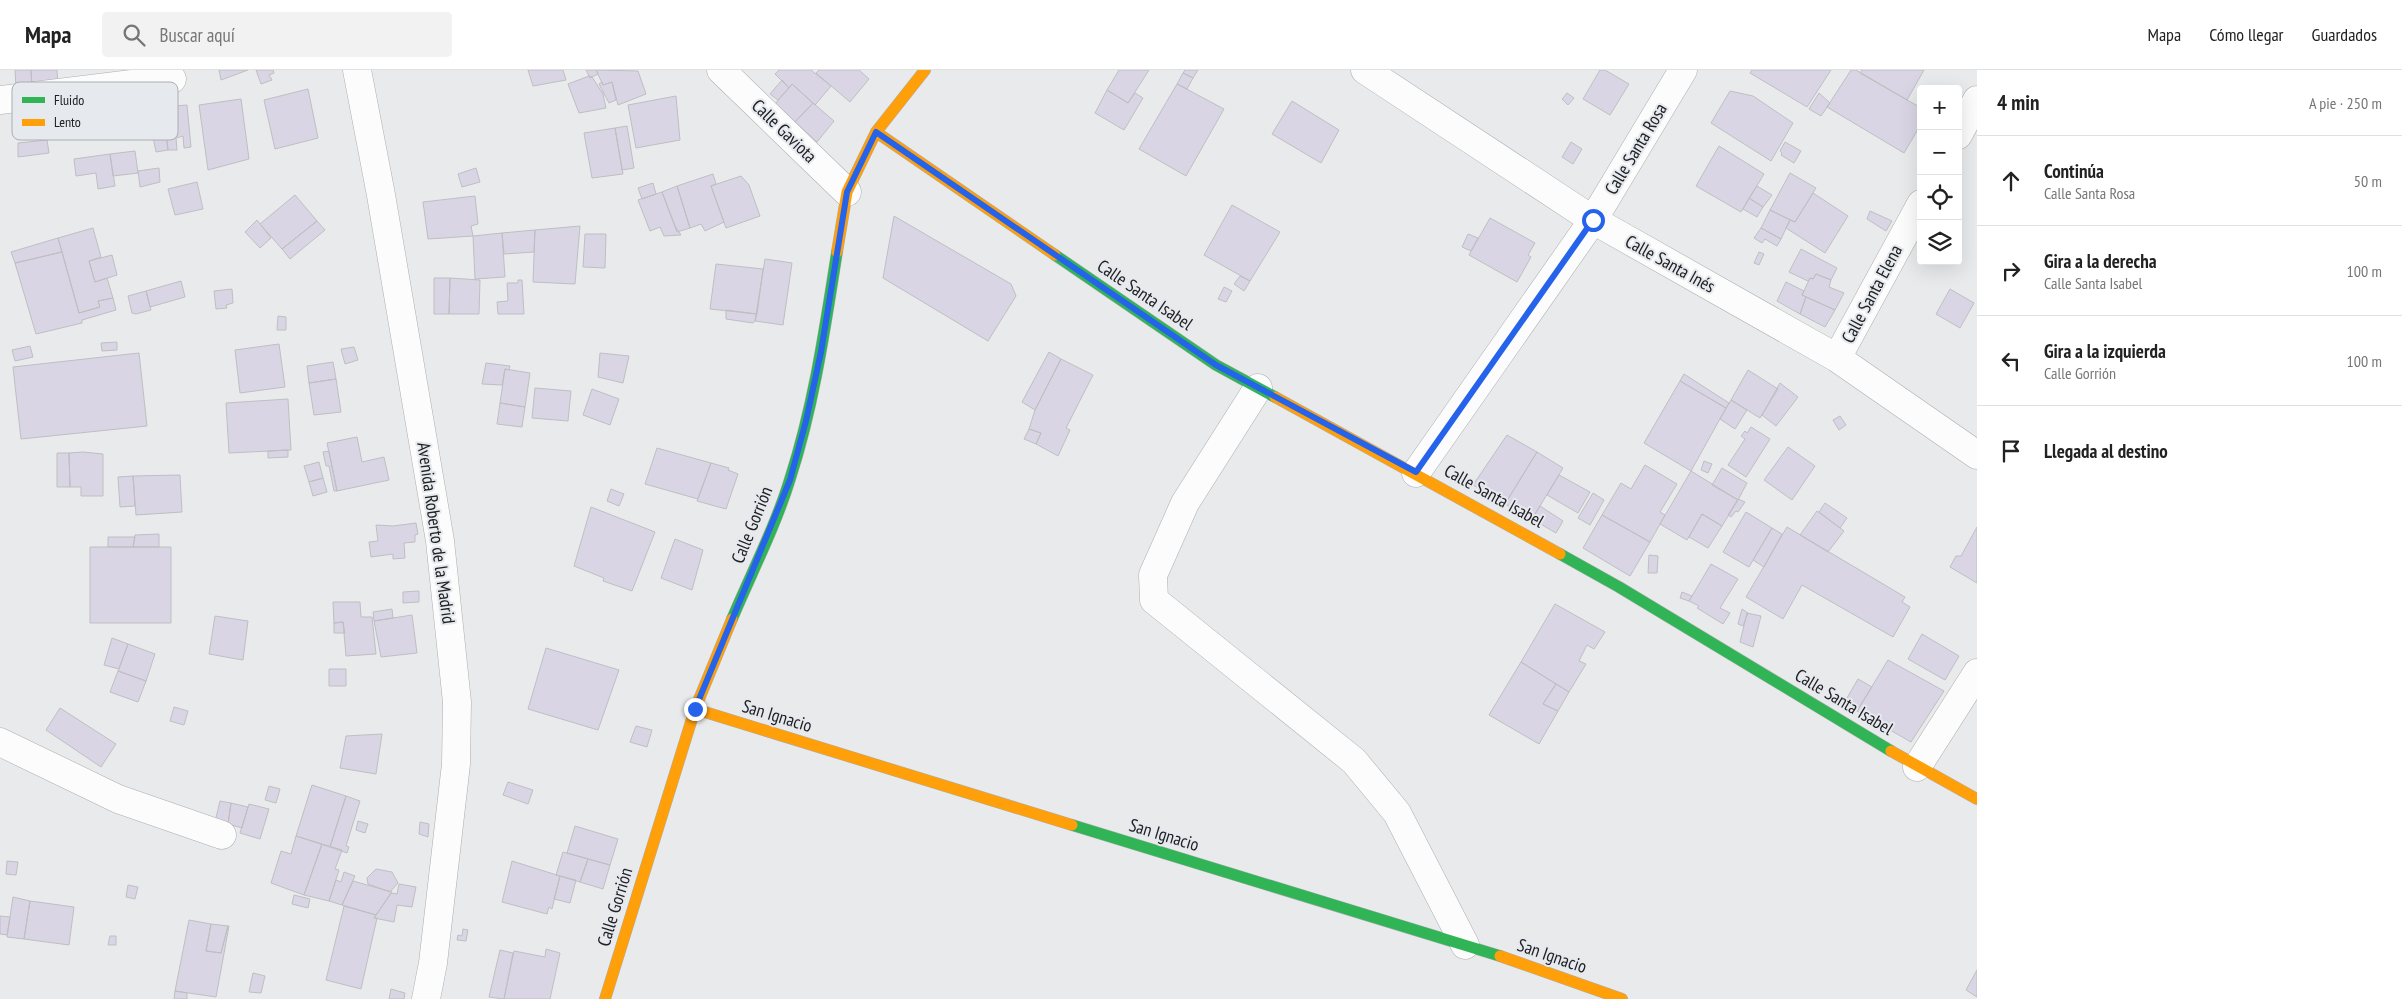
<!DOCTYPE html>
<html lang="es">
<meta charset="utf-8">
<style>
body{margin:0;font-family:"PT Sans Narrow",sans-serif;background:#f2f2f2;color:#222}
.controls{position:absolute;right:15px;top:15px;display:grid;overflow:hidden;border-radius:5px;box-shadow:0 5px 20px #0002}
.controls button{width:45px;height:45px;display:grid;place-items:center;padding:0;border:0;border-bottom:1px solid #e0e0e0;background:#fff;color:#222;font:25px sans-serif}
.stop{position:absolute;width:15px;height:15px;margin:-11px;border:4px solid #2563eb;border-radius:50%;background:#fff}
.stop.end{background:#2563eb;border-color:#fff;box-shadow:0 1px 5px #0008}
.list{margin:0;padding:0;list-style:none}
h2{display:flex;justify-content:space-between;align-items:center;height:65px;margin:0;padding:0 20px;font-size:21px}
h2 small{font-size:16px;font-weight:400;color:#767676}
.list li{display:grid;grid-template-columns:32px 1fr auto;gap:15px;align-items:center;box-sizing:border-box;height:90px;padding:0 20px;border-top:1px solid #e0e0e0}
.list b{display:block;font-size:19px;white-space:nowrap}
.list p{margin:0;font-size:16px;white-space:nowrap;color:#767676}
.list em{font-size:16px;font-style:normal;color:#767676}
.icon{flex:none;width:28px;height:28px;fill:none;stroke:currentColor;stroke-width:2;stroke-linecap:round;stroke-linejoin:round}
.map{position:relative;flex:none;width:1977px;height:929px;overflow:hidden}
header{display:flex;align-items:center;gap:30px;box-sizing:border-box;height:70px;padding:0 25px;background:#fff;border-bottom:1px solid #e0e0e0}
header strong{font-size:24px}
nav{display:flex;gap:28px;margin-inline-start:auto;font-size:18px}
.search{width:350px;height:45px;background:#f2f2f2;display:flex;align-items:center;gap:12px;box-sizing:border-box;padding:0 18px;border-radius:5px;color:#767676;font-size:19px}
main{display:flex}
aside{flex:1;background:#fff}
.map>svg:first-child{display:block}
</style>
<header>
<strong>Mapa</strong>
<div class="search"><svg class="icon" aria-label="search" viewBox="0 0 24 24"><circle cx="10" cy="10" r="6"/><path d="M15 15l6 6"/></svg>Buscar aquí</div>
<nav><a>Mapa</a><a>Cómo llegar</a><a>Guardados</a></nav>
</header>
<main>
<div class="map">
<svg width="1977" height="929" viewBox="0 0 1977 929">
<rect width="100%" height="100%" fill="#e8eaec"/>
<path fill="#d9d5e5" stroke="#bebfc1" d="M 15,0 L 31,0 L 32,18 L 16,18 Z
M 31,0 L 57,0 L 58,16 L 32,18 Z
M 219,0 L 248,0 L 221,10 Z
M 256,0 L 273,0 L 274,3 L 269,5 L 272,10 L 261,14 Z
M 528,0 L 563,0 L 566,10 L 533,16 Z
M 586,0 L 596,0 L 598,4 L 590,8 Z
M 596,0 L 638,1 L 646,24 L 618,35 L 612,12 L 603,15 Z
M 779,0 L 811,0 L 831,16 L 815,35 L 792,14 L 789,18 L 775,4 Z
M 819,0 L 859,0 L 869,9 L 850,32 L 816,3 Z
M 1119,0 L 1149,0 L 1128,33 L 1107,20 Z
M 1185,0 L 1198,0 L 1193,8 L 1183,3 Z
M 1600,0 L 1605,0 L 1629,14 L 1610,45 L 1583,29 Z
M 1752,0 L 1831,0 L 1807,37 L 1750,3 Z
M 1851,0 L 1856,0 L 1921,38 L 1921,54 L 1904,83 L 1827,37 Z
M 1862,0 L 1924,0 L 1907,30 L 1860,3 Z
M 1183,3 L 1193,8 L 1187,19 L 1177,14 Z
M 589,6 L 592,7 L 603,24 L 606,38 L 579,43 L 568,14 Z
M 782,10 L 789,18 L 778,30 L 770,24 Z
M 602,12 L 603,15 L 612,12 L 616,30 L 609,33 L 599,14 Z
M 792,14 L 813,33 L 795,52 L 775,34 Z
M 1177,14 L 1224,39 L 1186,106 L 1139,79 Z
M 308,19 L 318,68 L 275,79 L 264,30 Z
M 1107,20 L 1128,33 L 1135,23 L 1143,28 L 1124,60 L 1095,43 Z
M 1730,21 L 1753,26 L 1793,53 L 1771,91 L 1711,53 Z
M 1567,23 L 1574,28 L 1568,35 L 1562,29 Z
M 1819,23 L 1830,33 L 1821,46 L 1809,39 Z
M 676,26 L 680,70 L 636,78 L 628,35 Z
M 241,29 L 249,89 L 208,100 L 199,35 Z
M 1292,31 L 1339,60 L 1321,93 L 1272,64 Z
M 813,33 L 834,51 L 817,72 L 795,52 Z
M 187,35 L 191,77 L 184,78 L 183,66 L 176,68 L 177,80 L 168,80 L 163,37 Z
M 627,56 L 634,98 L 622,100 L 615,58 Z
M 615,58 L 623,104 L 592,108 L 584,63 Z
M 166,64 L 168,80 L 156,82 L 153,67 Z
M 47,70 L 49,83 L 18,87 L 18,73 Z
M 1571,72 L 1582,79 L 1573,94 L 1562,87 Z
M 1785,72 L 1801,81 L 1794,93 L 1781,85 L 1782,83 L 1780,81 Z
M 1719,76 L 1764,104 L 1741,142 L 1696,116 Z
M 135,81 L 138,103 L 113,106 L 110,84 Z
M 110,84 L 115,116 L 98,119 L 96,103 L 76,106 L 74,89 Z
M 159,98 L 160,112 L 140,117 L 138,101 Z
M 476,98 L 480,112 L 462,117 L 458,104 Z
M 1790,103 L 1816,118 L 1795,152 L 1770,140 Z
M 713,104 L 716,114 L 711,116 L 724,152 L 705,161 L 701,154 L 690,158 L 677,116 Z
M 741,106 L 749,115 L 760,146 L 726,158 L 711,116 Z
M 197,112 L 203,139 L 175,145 L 168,119 Z
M 653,113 L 656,124 L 642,129 L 638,118 Z
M 677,116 L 690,158 L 677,162 L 662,122 Z
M 1757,116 L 1772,125 L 1763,137 L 1749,128 Z
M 662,122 L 675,156 L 681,165 L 664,166 L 660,157 L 650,161 L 638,130 Z
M 1813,123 L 1848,146 L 1825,183 L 1786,158 L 1790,150 L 1795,152 Z
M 295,125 L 317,151 L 282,179 L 260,154 Z
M 475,126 L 478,154 L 471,156 L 473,166 L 428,169 L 423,132 Z
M 1749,128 L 1763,137 L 1757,147 L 1743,139 Z
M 1232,135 L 1280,162 L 1250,211 L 1204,185 Z
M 1770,140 L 1790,150 L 1781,169 L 1761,158 Z
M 1870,141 L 1892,151 L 1886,161 L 1867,149 Z
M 894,146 L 1011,214 L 1016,226 L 988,271 L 883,208 Z
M 1490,148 L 1535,173 L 1528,185 L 1531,187 L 1517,212 L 1469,185 Z
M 257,150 L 271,168 L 260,178 L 245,162 Z
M 317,151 L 325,160 L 290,189 L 282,179 Z
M 580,156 L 575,214 L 533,212 L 535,160 Z
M 93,158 L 101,187 L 89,191 L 95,212 L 107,208 L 113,228 L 98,231 L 100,237 L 79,243 L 58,168 Z
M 1761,158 L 1781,169 L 1777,176 L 1765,169 L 1762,173 L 1754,168 Z
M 535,160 L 534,182 L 504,184 L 502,163 Z
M 502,163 L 505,207 L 475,209 L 473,166 Z
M 585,164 L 606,164 L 605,198 L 583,197 Z
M 1468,164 L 1478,168 L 1471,181 L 1462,177 Z
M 58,168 L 62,182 L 15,193 L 11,182 Z
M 1801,179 L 1837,198 L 1831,210 L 1816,204 L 1813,209 L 1810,208 L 1808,211 L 1789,202 Z
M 62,182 L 79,243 L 100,237 L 98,231 L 113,228 L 116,240 L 82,250 L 82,253 L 36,264 L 15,193 Z
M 1759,182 L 1764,184 L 1759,195 L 1754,193 Z
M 112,185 L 117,205 L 95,212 L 89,191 Z
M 765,189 L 792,193 L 783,255 L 755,251 Z
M 716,194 L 763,199 L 757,244 L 710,239 Z
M 1816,204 L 1831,210 L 1829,217 L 1844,223 L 1835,240 L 1802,225 L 1810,208 L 1813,209 Z
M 1240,206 L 1250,211 L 1244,221 L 1234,214 Z
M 434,208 L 450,208 L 449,244 L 434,244 Z
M 450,208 L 480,210 L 479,244 L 449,244 Z
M 518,210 L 522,210 L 524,244 L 498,244 L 497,232 L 508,231 L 507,213 L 518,213 Z
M 181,211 L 185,227 L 150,237 L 146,221 Z
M 1786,212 L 1804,221 L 1802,225 L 1806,227 L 1800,244 L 1777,231 Z
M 1224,217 L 1232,221 L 1226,232 L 1218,229 Z
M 232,219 L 233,233 L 226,235 L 227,238 L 216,239 L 214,221 Z
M 1950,219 L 1974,233 L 1960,258 L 1936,244 Z
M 146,221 L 151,240 L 136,244 L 132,243 L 128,226 Z
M 1806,227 L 1835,240 L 1825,257 L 1800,244 Z
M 726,240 L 757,244 L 755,251 L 753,253 L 726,249 Z
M 278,246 L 286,247 L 286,260 L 277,260 Z
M 117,272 L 117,280 L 102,281 L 101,273 Z
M 279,274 L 285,317 L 240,323 L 235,280 Z
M 30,276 L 33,287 L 15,291 L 12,280 Z
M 354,277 L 358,290 L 345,294 L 341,279 Z
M 1049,282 L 1061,289 L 1035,340 L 1022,332 Z
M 139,283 L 147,356 L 21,369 L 13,297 Z
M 600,283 L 629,286 L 623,313 L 598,307 Z
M 1061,289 L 1093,305 L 1066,358 L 1070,360 L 1058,386 L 1036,374 L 1041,363 L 1029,359 L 1035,340 Z
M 333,292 L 336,309 L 309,313 L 307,296 Z
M 486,293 L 510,296 L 509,300 L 505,299 L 502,315 L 482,314 Z
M 505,299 L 530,303 L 525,337 L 500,333 Z
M 1748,300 L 1778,319 L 1760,348 L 1731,330 Z
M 1684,304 L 1729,333 L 1726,338 L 1680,311 Z
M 336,309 L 341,342 L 314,345 L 309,313 Z
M 1680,311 L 1726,338 L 1691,401 L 1644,373 Z
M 1780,313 L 1798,327 L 1776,356 L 1762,345 Z
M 535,318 L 571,321 L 568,351 L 532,348 Z
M 592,319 L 619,329 L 610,355 L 583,345 Z
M 288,329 L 291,380 L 229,383 L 226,333 Z
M 1731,330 L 1747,340 L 1735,359 L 1720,349 Z
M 500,333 L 525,337 L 522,357 L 497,354 Z
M 1840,346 L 1846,355 L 1839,360 L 1833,350 Z
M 1751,357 L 1770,369 L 1746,407 L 1728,395 L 1745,369 L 1741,366 L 1745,361 L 1747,363 Z
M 1029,359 L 1041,363 L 1036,374 L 1024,369 Z
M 1507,365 L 1537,382 L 1505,434 L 1473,415 Z
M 357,367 L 362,392 L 384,387 L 389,410 L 337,421 L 327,373 Z
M 1788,377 L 1815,396 L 1792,430 L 1764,410 Z
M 657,378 L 711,393 L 698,429 L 645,414 Z
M 288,380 L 288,387 L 268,388 L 268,381 Z
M 329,381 L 337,421 L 334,421 L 329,396 L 326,396 L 323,382 Z
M 83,382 L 103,384 L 103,426 L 81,426 L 81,417 L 70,417 L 69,383 Z
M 1537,382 L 1563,398 L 1532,449 L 1505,434 Z
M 57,383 L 69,383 L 70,417 L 57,417 Z
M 1704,391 L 1712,394 L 1708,403 L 1701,400 Z
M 319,392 L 323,408 L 309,412 L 304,396 Z
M 711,393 L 729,398 L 728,400 L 738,404 L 726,439 L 697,431 Z
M 1645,395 L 1677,414 L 1660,442 L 1665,445 L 1650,472 L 1602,445 L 1621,413 L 1631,419 Z
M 1722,398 L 1747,413 L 1738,430 L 1712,415 Z
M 1691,401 L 1738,430 L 1722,456 L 1702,444 L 1687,470 L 1660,454 Z
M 180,405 L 182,442 L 136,445 L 133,406 Z
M 1559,405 L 1590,422 L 1578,443 L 1547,425 Z
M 133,406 L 135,436 L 120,437 L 118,407 Z
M 323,408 L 327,422 L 313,426 L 309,412 Z
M 611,419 L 624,424 L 619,436 L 607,431 Z
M 1593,423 L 1604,430 L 1590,455 L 1578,448 Z
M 1738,429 L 1745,432 L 1738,442 L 1736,441 L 1731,447 L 1728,445 Z
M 1825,433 L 1847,448 L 1840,458 L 1819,442 Z
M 1540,436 L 1563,451 L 1556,463 L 1532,449 Z
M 591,437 L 655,462 L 632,521 L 603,511 L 604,508 L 574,496 Z
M 1817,441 L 1844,461 L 1828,482 L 1800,465 Z
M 1746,442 L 1772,458 L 1749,497 L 1723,482 Z
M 1702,444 L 1722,456 L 1708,478 L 1689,467 Z
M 1602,445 L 1650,472 L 1630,506 L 1583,478 Z
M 416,453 L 418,464 L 415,465 L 415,472 L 404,473 L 405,488 L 393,489 L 393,484 L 371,487 L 369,472 L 378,471 L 376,455 L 393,456 Z
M 1787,457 L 1905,527 L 1902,532 L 1910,537 L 1893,567 L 1802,515 L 1783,549 L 1746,527 Z
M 1977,457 L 1977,513 L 1950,497 L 1956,486 L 1961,486 Z
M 1772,458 L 1782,464 L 1764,497 L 1753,490 Z
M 159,464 L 159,477 L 133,477 L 135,465 Z
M 108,467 L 135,467 L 133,477 L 108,477 Z
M 675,469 L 703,480 L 692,520 L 661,508 Z
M 90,477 L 171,477 L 171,553 L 90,553 Z
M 1649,485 L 1658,486 L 1657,503 L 1648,503 Z
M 1711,494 L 1738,509 L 1720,538 L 1730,543 L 1723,554 L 1697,538 L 1699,536 L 1689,531 Z
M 419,521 L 419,532 L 403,533 L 403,522 Z
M 1682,522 L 1692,526 L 1689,531 L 1680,528 Z
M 333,532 L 360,532 L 361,547 L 372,547 L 376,584 L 346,586 L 343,552 L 334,553 Z
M 1555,534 L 1605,562 L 1594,579 L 1587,575 L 1579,591 L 1586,594 L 1569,622 L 1521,592 Z
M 392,539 L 393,548 L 374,551 L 373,542 Z
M 1742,539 L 1748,543 L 1743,556 L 1738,554 Z
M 1747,543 L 1761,546 L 1753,577 L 1740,572 Z
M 412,545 L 417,583 L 381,587 L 374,551 Z
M 215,546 L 248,551 L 243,590 L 209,584 Z
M 343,552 L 345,563 L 334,563 L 334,553 Z
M 1922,564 L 1959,586 L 1945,610 L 1908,589 Z
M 112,568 L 128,574 L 119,599 L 104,595 Z
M 128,574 L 155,584 L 146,611 L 118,601 Z
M 546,578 L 619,600 L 598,660 L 528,639 Z
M 1888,590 L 1944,621 L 1911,672 L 1857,641 Z
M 1521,592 L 1556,614 L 1543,634 L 1558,641 L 1539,674 L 1489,645 Z
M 329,599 L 346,599 L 346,616 L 329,616 Z
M 118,601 L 146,611 L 138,632 L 110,622 Z
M 1858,609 L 1872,617 L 1857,641 L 1844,633 Z
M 1556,614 L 1569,622 L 1558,641 L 1543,634 Z
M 174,637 L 188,641 L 184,655 L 170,651 Z
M 60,638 L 116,674 L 101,697 L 46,660 Z
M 636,656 L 652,660 L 647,677 L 630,672 Z
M 382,664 L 376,704 L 340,698 L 346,666 Z
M 508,712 L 533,720 L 528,734 L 503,725 Z
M 312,715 L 346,726 L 330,777 L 296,766 Z
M 269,716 L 280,719 L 276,733 L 265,730 Z
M 346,726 L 360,731 L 346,776 L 349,777 L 347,783 L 330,777 Z
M 220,731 L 231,733 L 228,754 L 215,752 Z
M 231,733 L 248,737 L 242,758 L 228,754 Z
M 249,734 L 269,739 L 260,769 L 240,763 Z
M 358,751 L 368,754 L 365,763 L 356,760 Z
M 420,752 L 429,754 L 428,767 L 419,764 Z
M 575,756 L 618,769 L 610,795 L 567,783 Z
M 296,766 L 322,774 L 304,825 L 271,813 L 281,781 L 291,784 Z
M 322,774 L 342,780 L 335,799 L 339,800 L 329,831 L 304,825 Z
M 563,782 L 588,789 L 580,812 L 556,805 Z
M 588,789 L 610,795 L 603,819 L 580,812 Z
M 7,791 L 18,792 L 16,805 L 6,804 Z
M 512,791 L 560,806 L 552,839 L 549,837 L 547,844 L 502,832 Z
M 376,799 L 392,802 L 398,813 L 390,822 L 368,814 L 367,808 Z
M 344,802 L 355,806 L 342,835 L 329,831 L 336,810 L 341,812 Z
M 560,806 L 576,810 L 570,833 L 554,829 Z
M 353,811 L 392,822 L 376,845 L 342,835 Z
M 399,814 L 416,817 L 412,837 L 397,835 L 394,852 L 374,848 L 391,823 L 397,824 Z
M 128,815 L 138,817 L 135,829 L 126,827 Z
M 294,825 L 310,829 L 308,838 L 292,834 Z
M 13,827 L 30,831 L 24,869 L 7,867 Z
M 30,831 L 74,837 L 69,875 L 24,869 Z
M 344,836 L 376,845 L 374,848 L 377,848 L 361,919 L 326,910 Z
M 0,846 L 10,847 L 7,865 L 0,864 Z
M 189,850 L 211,854 L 206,881 L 221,883 L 228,856 L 229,856 L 216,927 L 175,921 Z
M 211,854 L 228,856 L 221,883 L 206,881 Z
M 463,859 L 468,860 L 466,871 L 457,870 L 458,865 L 462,866 Z
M 110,866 L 116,866 L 116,875 L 108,875 Z
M 546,879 L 560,883 L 550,929 L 504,929 L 514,881 L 545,887 Z
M 500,880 L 513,883 L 504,929 L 489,927 Z
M 1977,900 L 1977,927 L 1966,920 Z
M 253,903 L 265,906 L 261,923 L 249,922 Z
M 391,919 L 405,923 L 404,929 L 389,929 Z
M 175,921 L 187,923 L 187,929 L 174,929 Z"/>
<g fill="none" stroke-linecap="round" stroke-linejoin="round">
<defs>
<path id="street" d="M 357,0 L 381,125 L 440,471 L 457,632 L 456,694 L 433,893 L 426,929
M 721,0 L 847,122
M 1365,0 L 1593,150 L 1837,288 L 1977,385
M 0,30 L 172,9
M 1958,65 L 1977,30
M 1837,288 L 1921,134
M 1258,318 L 1185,433 L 1153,505 L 1154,530 L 1354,691 L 1397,743 L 1465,875
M 1416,403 L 1593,150 L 1683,0
M 0,672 L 118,729 L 222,765
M 1917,697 L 1977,603"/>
<path id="fast" d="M 1055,185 L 1216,295 L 1275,327
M 1560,484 L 1619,517 L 1891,681
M 732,549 C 751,504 776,455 790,409 C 814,335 825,258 837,182
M 1072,755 L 1500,886"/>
<path id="slow" d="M 876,62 L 1055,185
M 837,182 L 847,122 L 876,62 L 925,0
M 1275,327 L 1560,484
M 695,639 L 1072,755
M 1891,681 L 1977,729
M 1500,886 L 1622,929
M 605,929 L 695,639 L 732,549"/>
</defs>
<use href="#street" stroke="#adaeb0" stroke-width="29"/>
<use href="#fast" stroke="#adaeb0" stroke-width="12"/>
<use href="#slow" stroke="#adaeb0" stroke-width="12"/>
<use href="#street" stroke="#fcfcfc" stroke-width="28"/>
<use href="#fast" stroke="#30b455" stroke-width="11"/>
<use href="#slow" stroke="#ff9f0a" stroke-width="11"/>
</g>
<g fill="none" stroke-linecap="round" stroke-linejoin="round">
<path stroke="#2563eb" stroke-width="6" d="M 695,639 L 790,410 L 806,351 L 821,282 L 847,122 L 876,62 L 1216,295 L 1416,402 L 1593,150"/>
</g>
<g text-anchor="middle" stroke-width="4" stroke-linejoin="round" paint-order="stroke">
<g font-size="18" fill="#202123" stroke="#e6e9ee">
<text transform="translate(784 61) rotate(44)" y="6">Calle Gaviota</text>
<text transform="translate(1636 79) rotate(-59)" y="6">Calle Santa Rosa</text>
<text transform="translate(1670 194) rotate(29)" y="6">Calle Santa Inés</text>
<text transform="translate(1872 224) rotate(-62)" y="6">Calle Santa Elena</text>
<text transform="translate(1145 225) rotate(34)" y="6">Calle Santa Isabel</text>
<text transform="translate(1494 426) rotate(29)" y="6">Calle Santa Isabel</text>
<text transform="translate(752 455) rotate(-68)" y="6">Calle Gorrión</text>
<text transform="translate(436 463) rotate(82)" y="6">Avenida Roberto de la Madrid</text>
<text transform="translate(1844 632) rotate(31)" y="6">Calle Santa Isabel</text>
<text transform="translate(777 646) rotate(17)" y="6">San Ignacio</text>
<text transform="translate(1164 765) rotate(17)" y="6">San Ignacio</text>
<text transform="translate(615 837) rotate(-73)" y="6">Calle Gorrión</text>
<text transform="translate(1552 886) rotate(19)" y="6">San Ignacio</text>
</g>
</g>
<rect x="12" y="12" width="166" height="58" rx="8" fill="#e6e9ee" stroke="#abadb1" stroke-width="1"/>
<rect x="22" y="27" width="23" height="6" fill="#30b455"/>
<rect x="22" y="49" width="23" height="7" fill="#ff9f0a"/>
<g font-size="14" fill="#202123">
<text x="54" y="35">Fluido</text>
<text x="54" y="57">Lento</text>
</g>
</svg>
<div class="controls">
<button>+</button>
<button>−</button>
<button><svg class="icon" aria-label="locate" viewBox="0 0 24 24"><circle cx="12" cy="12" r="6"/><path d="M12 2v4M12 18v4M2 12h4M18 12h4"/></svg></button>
<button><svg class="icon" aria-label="layers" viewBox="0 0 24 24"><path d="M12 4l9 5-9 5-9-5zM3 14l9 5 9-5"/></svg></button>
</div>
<div class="stop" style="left:1593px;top:150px"></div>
<div class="stop end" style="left:695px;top:639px"></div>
</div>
<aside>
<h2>4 min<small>A pie · 250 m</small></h2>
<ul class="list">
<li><svg class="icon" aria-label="ahead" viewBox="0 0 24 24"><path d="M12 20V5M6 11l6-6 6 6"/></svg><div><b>Continúa</b><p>Calle Santa Rosa</p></div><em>50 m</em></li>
<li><svg class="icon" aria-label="right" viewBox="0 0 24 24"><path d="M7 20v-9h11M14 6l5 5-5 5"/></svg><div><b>Gira a la derecha</b><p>Calle Santa Isabel</p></div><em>100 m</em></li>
<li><svg class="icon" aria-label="left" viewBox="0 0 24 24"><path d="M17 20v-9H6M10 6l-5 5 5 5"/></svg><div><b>Gira a la izquierda</b><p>Calle Gorrión</p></div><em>100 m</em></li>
<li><svg class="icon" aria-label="arrive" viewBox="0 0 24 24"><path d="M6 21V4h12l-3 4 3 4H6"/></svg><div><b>Llegada al destino</b></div></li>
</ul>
</aside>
</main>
